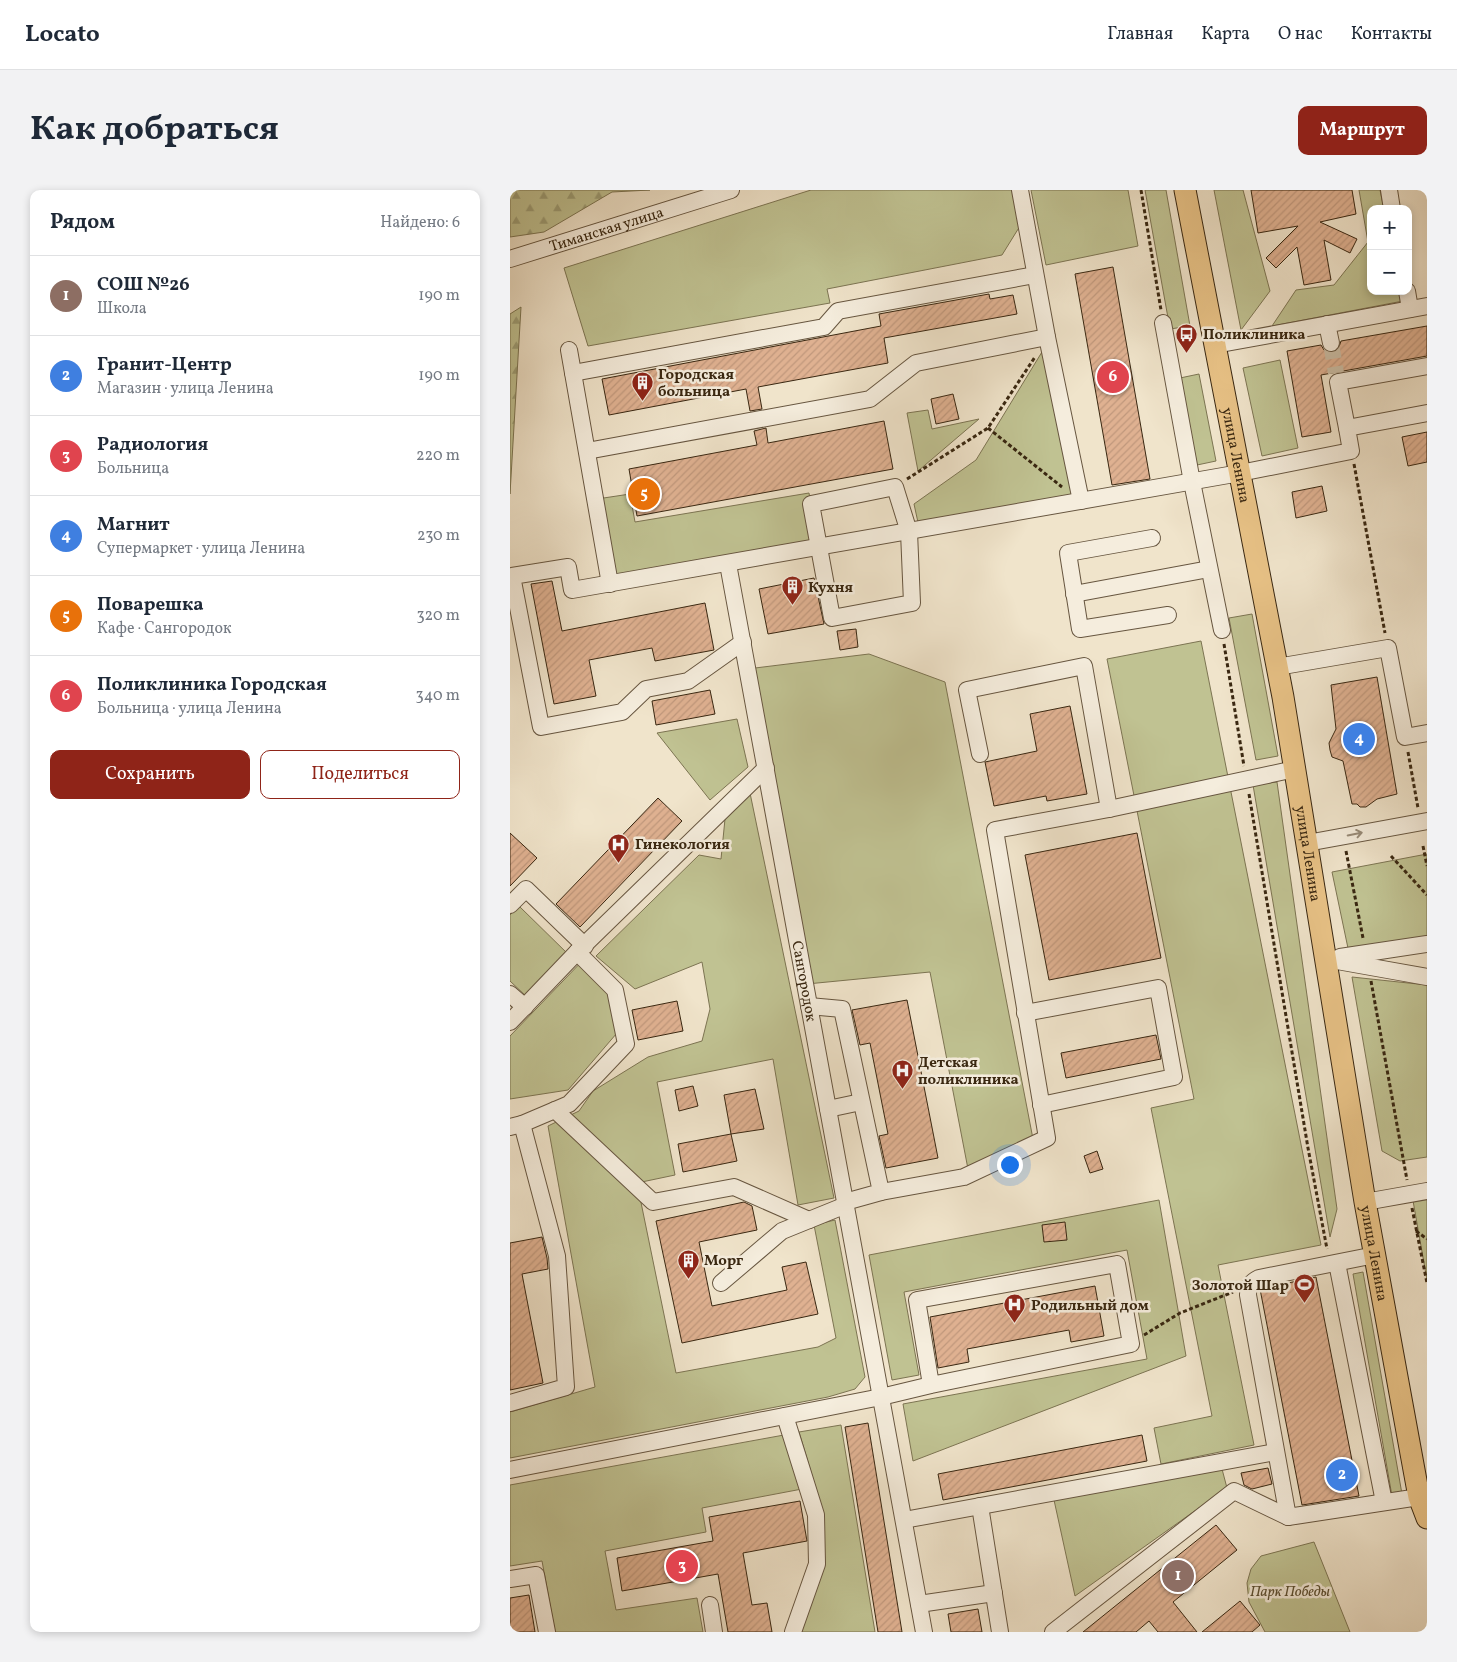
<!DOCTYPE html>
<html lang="ru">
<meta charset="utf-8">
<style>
body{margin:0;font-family:Vollkorn,serif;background:#f2f2f3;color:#1f2937}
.controls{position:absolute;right:15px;top:15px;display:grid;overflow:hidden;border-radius:10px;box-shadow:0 2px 8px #0003}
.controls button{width:45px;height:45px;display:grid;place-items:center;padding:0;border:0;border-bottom:1px solid #e0e1e3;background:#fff;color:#1f2937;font:25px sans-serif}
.you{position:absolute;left:499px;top:974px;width:18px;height:18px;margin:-12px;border:4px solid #fff;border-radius:50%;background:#1a73e8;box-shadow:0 0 0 8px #1a73e833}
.badge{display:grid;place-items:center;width:32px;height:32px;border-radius:50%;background:#8f2418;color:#fff;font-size:16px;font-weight:700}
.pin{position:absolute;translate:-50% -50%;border:2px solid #fff;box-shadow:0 1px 5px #0006}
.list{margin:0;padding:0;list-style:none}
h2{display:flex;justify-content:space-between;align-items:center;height:65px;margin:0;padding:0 20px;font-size:21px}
h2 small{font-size:16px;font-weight:400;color:#747a83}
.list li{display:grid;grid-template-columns:32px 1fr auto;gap:15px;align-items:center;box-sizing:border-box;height:80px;padding:0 20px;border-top:1px solid #e0e1e3}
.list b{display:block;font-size:19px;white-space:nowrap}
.list p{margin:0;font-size:16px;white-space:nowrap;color:#747a83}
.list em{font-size:16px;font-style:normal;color:#747a83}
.actions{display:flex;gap:10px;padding:15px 20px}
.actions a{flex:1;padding:11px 0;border:1px solid #8f2418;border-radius:10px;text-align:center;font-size:18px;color:#8f2418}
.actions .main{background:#8f2418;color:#fff}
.map{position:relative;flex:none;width:917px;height:1442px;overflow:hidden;border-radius:10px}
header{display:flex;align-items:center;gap:30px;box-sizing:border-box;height:70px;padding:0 25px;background:#fff;border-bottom:1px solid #e0e1e3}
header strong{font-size:24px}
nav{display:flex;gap:28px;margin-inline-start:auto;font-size:18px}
.intro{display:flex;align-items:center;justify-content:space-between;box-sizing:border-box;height:120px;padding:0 30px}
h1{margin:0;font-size:35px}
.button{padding:12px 22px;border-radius:10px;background:#8f2418;color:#fff;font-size:18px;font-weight:700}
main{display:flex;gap:30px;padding:0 30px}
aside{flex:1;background:#fff;border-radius:10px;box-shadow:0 2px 8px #0003}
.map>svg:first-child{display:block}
</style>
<header>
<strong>Locato</strong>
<nav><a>Главная</a><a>Карта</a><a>О нас</a><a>Контакты</a></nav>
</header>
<div class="intro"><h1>Как добраться</h1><a class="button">Маршрут</a></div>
<main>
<aside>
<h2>Рядом<small>Найдено: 6</small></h2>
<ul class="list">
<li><span class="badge" style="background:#8d6e63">1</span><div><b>СОШ №26</b><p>Школа</p></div><em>190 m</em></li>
<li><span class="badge" style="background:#3f7fe0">2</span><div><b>Гранит-Центр</b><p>Магазин · улица Ленина</p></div><em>190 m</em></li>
<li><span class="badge" style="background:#e0444e">3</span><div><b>Радиология</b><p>Больница</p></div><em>220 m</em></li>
<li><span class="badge" style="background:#3f7fe0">4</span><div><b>Магнит</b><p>Супермаркет · улица Ленина</p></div><em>230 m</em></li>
<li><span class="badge" style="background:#e8710a">5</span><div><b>Поварешка</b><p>Кафе · Сангородок</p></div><em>320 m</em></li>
<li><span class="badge" style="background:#e0444e">6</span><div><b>Поликлиника Городская</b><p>Больница · улица Ленина</p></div><em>340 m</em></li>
</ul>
<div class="actions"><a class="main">Сохранить</a><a>Поделиться</a></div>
</aside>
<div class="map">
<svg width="917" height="1442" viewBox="0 0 917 1442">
<defs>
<pattern id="forest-firs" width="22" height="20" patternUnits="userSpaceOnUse" patternTransform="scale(1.25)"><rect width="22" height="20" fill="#c0c292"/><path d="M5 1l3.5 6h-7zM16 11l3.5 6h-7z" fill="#9d9e76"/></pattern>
<pattern id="building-hatch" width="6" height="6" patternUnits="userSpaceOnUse" patternTransform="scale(1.25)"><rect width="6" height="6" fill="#dfb191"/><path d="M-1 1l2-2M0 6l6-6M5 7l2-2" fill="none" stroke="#c0987c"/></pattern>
</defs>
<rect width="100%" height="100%" fill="#f0e4cb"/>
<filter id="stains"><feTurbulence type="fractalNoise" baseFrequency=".004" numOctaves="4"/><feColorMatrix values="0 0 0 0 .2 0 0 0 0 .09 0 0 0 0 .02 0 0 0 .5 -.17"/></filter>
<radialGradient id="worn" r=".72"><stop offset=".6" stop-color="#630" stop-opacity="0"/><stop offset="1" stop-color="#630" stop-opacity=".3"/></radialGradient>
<path fill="#c0c292" stroke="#7c7452" d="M 301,0 L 502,0 L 510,36 L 492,65 L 317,99 L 320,113 L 78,156 L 54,78 Z
M 521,0 L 618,0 L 628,56 L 536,75 Z
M 635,0 L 656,0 L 680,136 L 660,139 Z
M 704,0 L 733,0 L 760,101 L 731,140 Z
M 849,0 L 870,0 L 874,19 L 861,19 L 861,101 L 891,101 L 893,111 L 762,136 L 786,100 L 824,95 L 858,52 Z
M 535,157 L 566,308 L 409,337 L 404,314 L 466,270 Z
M 770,170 L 788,258 L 752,266 L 733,178 Z
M 689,184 L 706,271 L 687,275 L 670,188 Z
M 418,220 L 422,239 L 469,229 L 408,281 L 397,223 Z
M 299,303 L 308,355 L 101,391 L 87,309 L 120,304 L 125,332 Z
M 742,424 L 768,566 L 746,570 L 719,428 Z
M 691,451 L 811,1055 L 708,1075 L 744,1255 L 651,1274 L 644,1238 L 702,1226 L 641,918 L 684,909 L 597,469 Z
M 359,464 L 435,492 L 523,949 L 458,979 L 420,782 L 297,794 L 237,479 Z
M 227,529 L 238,577 L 200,610 L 147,543 Z
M 767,592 L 827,1019 L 820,1047 L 743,595 Z
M 240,603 L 324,1008 L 288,1015 L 263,869 L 147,892 L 165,985 L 127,993 L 166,1183 L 308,1157 L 326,1148 L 304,1035 L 325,1030 L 355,1187 L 345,1199 L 318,1207 L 0,1268 L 0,1222 L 85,1197 L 38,936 L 69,921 L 83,901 L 138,867 L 192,851 L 200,819 L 192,772 L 125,799 L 86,766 L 189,665 L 211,669 L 216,619 Z
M 917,664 L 917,747 L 839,763 L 822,682 Z
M 9,716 L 60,766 L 18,808 L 0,791 L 0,725 Z
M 78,765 L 104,794 L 113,836 L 58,900 L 0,909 L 0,846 Z
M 842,787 L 917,795 L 917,967 L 890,971 L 872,961 Z
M 917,1002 L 917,1090 L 902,1005 Z
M 649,1010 L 676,1166 L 403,1271 L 393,1214 L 637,1169 L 617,1060 L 394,1102 L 409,1185 L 382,1190 L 359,1065 Z
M 853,1082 L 892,1304 L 882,1306 L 843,1084 Z
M 331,1235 L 365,1442 L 291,1442 L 313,1322 L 289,1242 Z
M 274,1245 L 292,1299 L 192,1318 L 196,1342 L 95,1361 L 106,1420 L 187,1408 L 193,1442 L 45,1442 L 32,1371 L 0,1376 L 0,1295 Z
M 712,1279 L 717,1298 L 565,1406 L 544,1310 Z
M 804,1352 L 840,1442 L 755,1442 L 739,1412 L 737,1393 L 741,1379 L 751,1366 Z"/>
<path fill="url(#forest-firs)" stroke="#7c7452" d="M 0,0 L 140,0 L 102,2 L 34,42 L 0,47 Z
M 11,117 L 0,304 L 0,124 Z"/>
<path fill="url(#building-hatch)" stroke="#392711" d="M 741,0 L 842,0 L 846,24 L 810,32 L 847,49 L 840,63 L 814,50 L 821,90 L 794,95 L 787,57 L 766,78 L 756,68 L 788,36 L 748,43 Z
M 603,77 L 640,289 L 602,295 L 565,84 Z
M 479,104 L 480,109 L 503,105 L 507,124 L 374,148 L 378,173 L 248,197 L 252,219 L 240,221 L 236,199 L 99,225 L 92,189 L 371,136 L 369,124 Z
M 917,136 L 917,166 L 811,185 L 821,242 L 792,247 L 777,161 L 811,155 L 814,160 L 823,163 L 828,160 L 831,151 Z
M 443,204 L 449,229 L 426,234 L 421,209 Z
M 374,231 L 383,279 L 127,326 L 119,279 L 247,255 L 244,241 L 256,238 L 258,253 Z
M 917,242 L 917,272 L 898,276 L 892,247 Z
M 812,296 L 817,321 L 786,328 L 782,302 Z
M 304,388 L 314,434 L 258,444 L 249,399 Z
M 42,391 L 52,441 L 195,413 L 204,460 L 145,471 L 142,458 L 79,470 L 86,506 L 44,514 L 21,394 Z
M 346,439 L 348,457 L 330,460 L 327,441 Z
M 867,487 L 887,604 L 867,609 L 856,617 L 850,617 L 847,614 L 842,614 L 833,571 L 822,567 L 820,560 L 819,553 L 826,539 L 821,495 Z
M 200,500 L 205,524 L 146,535 L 142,511 Z
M 560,516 L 577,604 L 537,611 L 536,606 L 484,616 L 475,572 L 527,561 L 520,524 Z
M 148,608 L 172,631 L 70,737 L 46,714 Z
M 0,643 L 27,668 L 0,696 Z
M 627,643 L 651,768 L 539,790 L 515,665 Z
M 397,810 L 428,968 L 376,978 L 369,946 L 378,944 L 360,853 L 350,855 L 342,820 Z
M 167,811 L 173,841 L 128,850 L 122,820 Z
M 646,845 L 651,869 L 556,888 L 551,863 Z
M 183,896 L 188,916 L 169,921 L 165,900 Z
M 245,899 L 254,939 L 221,944 L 214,905 Z
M 221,944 L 227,971 L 173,982 L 168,954 Z
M 587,961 L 593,979 L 580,983 L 574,966 Z
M 234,1012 L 242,1016 L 247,1040 L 189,1052 L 202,1116 L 277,1100 L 272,1077 L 296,1072 L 308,1124 L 172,1153 L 146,1031 Z
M 555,1032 L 557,1050 L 534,1052 L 532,1035 Z
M 32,1047 L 37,1068 L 38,1079 L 12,1084 L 33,1193 L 0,1200 L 0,1053 Z
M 806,1087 L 849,1306 L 792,1315 L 750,1099 Z
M 585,1096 L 594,1146 L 561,1152 L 559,1140 L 457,1159 L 459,1172 L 428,1178 L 420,1127 Z
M 358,1233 L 392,1442 L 368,1442 L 335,1237 Z
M 632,1245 L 637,1271 L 433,1310 L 428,1284 Z
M 758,1278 L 762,1294 L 742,1299 L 734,1295 L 731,1283 Z
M 290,1311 L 297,1351 L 233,1363 L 242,1415 L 257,1413 L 262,1442 L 218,1442 L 208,1384 L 112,1401 L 107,1368 L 203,1351 L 199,1327 Z
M 706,1335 L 727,1360 L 663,1412 L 687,1442 L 648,1442 L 639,1431 L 626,1442 L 573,1442 Z
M 19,1405 L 25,1442 L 0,1442 L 0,1408 Z
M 730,1411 L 750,1435 L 742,1442 L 692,1442 Z
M 468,1419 L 472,1442 L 441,1442 L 438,1424 Z"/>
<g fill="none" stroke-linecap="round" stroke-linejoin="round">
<path stroke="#cbbea6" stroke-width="16" stroke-dasharray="16 8" stroke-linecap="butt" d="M 821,153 L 826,183"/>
<defs>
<g id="minor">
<path d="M 510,0 L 537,147 L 571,311"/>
<path d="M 879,0 L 882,19"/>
<path id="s1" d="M 0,69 L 221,0"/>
<path d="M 897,101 L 900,119"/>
<path d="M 653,133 L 682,292 L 712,440"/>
<path d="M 817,134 L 821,153"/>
<path d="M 705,155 L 917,116"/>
<path d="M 59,160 L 100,394"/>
<path d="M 63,183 L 314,137 L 328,121 L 525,85"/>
<path d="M 837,238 L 828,192 L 917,176"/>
<path d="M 77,261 L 360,209 L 406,173 L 537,147"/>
<path d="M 385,297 L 399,342 L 402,413 L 322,428 L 301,314 Z"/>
<path d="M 642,348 L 558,363 L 570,439 L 658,425"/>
<path id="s2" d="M 218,374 L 414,1442"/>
<path d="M 564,404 L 699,379"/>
<path d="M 233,452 L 178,491 L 136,499 L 112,522 L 31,537 L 2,386 L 58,377 L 62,400 L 730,283 L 841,261 L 837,238 L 917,223"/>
<path d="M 767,477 L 878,458 L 895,547 L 917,543"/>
<path d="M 470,564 L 457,500 L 574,476 L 599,619"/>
<path d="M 797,653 L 917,631"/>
<path d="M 0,715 L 16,699 L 75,756"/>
<path d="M 830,767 L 917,754"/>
<path d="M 816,769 L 917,787"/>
<path d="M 0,804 L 15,817"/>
<path d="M 299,816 L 332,819 L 371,1002 L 335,1012"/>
<path d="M 515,823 L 648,798 L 664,887 L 531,915"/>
<path d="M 0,832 L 67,762 L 256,578"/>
<path d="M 318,919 L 351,912"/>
<path d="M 45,920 L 143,1012 L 224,997 L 299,1030"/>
<path d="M 0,937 L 12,934 L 59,914 L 116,854 L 105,800 L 67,762"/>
<path d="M 371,1002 L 454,987 L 537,948 L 485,640 L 599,619 L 785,579"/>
<path d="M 855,1012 L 917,1001"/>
<path d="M 865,1065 L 749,1088 C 741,1092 738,1096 738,1105 L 778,1327 L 909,1307"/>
<path d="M 827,1073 L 874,1312"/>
<path d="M 211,1093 L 272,1041 L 336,1015"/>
<path d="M 0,1213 L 56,1197 L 47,1066 L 12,934"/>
<path d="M 275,1226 L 306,1325 L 307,1374 L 283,1442"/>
<path d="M 0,1280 L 371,1207 L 421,1195 L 621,1154 L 607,1074 L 407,1110 L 421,1195"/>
<path d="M 470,1316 L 490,1442"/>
<path d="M 394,1330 L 765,1262"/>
<path d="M 0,1389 L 26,1385 L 37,1442"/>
<path d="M 409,1414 L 484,1403"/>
<path d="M 200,1415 L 204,1442"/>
<path d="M 543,1442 L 724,1301 L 778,1327"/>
</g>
<g id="major">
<path id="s3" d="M 675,0 L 773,507 L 855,1012 L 909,1307 L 917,1328"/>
</g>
</defs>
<use href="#minor" stroke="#675640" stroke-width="18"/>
<use href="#major" stroke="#392711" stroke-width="23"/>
<path stroke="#392711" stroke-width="3" stroke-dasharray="4 2.5" stroke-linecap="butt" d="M 631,0 L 651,120
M 478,238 L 552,297
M 844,274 L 875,443
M 397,289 L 478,238 L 525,167
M 714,454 L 734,576
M 898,562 L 908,618
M 739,604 L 798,958 L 817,1059
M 913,656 L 917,676
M 836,661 L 853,748
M 881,666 L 917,705
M 861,791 L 897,990
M 902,1018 L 917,1093
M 906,1041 L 917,1049
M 634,1145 L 670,1123 L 723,1102"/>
<use href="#minor" stroke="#f5eddd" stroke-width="16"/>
<use href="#major" stroke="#e8c286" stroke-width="21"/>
</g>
<defs><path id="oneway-shaft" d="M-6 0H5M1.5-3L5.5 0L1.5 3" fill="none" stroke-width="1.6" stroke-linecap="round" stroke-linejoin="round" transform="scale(1.25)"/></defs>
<use stroke="#978a77" href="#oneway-shaft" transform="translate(845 644) rotate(-11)"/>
<defs>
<symbol id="bus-pin" viewBox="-11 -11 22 30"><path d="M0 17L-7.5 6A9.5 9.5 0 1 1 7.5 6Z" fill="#8f2418" stroke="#f5eddd"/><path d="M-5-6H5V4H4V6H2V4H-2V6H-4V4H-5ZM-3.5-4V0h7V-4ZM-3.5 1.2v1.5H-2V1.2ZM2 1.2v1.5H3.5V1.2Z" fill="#fff"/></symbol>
<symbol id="building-pin" viewBox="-11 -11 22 30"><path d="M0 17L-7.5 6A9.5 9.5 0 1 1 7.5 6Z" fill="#8f2418" stroke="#f5eddd"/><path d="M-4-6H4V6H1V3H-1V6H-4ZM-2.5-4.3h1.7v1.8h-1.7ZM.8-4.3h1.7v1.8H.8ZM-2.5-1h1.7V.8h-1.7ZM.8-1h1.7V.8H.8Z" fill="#fff"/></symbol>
<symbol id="hospital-pin" viewBox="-11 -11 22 30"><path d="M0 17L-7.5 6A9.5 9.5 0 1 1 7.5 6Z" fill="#8f2418" stroke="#f5eddd"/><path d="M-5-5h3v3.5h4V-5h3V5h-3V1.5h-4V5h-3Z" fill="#fff"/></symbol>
<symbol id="stadium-pin" viewBox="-11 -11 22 30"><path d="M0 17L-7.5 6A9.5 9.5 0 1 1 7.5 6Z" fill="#8f2418" stroke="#f5eddd"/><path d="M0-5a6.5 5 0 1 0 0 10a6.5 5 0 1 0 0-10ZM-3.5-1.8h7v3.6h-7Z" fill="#fff"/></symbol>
</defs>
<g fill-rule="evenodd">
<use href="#bus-pin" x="664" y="132" width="25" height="34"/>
<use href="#building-pin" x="120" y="180" width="25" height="34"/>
<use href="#building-pin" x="270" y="384" width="25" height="34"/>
<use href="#hospital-pin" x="96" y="642" width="25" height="34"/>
<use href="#hospital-pin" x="380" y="868" width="25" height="34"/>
<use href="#building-pin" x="166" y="1058" width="25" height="34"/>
<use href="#stadium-pin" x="782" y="1082" width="25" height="34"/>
<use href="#hospital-pin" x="492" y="1102" width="25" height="34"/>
</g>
<g text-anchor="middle" stroke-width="5" stroke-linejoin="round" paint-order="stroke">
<g font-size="15" fill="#392711" stroke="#f5eddd">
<text dy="5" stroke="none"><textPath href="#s1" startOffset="101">Тиманская улица</textPath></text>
<text dy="5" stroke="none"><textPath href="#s3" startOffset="270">улица Ленина</textPath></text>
<text dy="5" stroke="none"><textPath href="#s3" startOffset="675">улица Ленина</textPath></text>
<text dy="5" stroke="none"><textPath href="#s2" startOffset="424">Сангородок</textPath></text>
<text dy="5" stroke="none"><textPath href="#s3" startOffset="1080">улица Ленина</textPath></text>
</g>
<g font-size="15" font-weight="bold" fill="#392711" stroke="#f5eddd" text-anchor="start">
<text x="693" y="149">Поликлиника</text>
<text x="148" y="189">Городская<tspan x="148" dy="17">больница</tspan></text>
<text x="298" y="402">Кухня</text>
<text x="125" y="659">Гинекология</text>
<text x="408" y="877">Детская<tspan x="408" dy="17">поликлиника</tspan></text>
<text x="194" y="1075">Морг</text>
<text x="779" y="1100" text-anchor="end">Золотой Шар</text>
<text x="521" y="1120">Родильный дом</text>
</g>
<g font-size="15" font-style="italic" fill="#5b4e31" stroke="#f5eddd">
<text x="780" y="1406">Парк Победы</text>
</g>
</g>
<rect width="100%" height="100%" filter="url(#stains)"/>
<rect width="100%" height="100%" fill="url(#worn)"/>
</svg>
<div class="controls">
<button>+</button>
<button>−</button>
</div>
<div class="you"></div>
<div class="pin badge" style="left:668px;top:1386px;background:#8d6e63">1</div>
<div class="pin badge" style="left:832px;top:1285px;background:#3f7fe0">2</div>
<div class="pin badge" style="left:172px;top:1376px;background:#e0444e">3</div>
<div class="pin badge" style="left:849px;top:549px;background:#3f7fe0">4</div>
<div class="pin badge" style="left:134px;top:304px;background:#e8710a">5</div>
<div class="pin badge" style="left:603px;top:187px;background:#e0444e">6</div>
</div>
</main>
